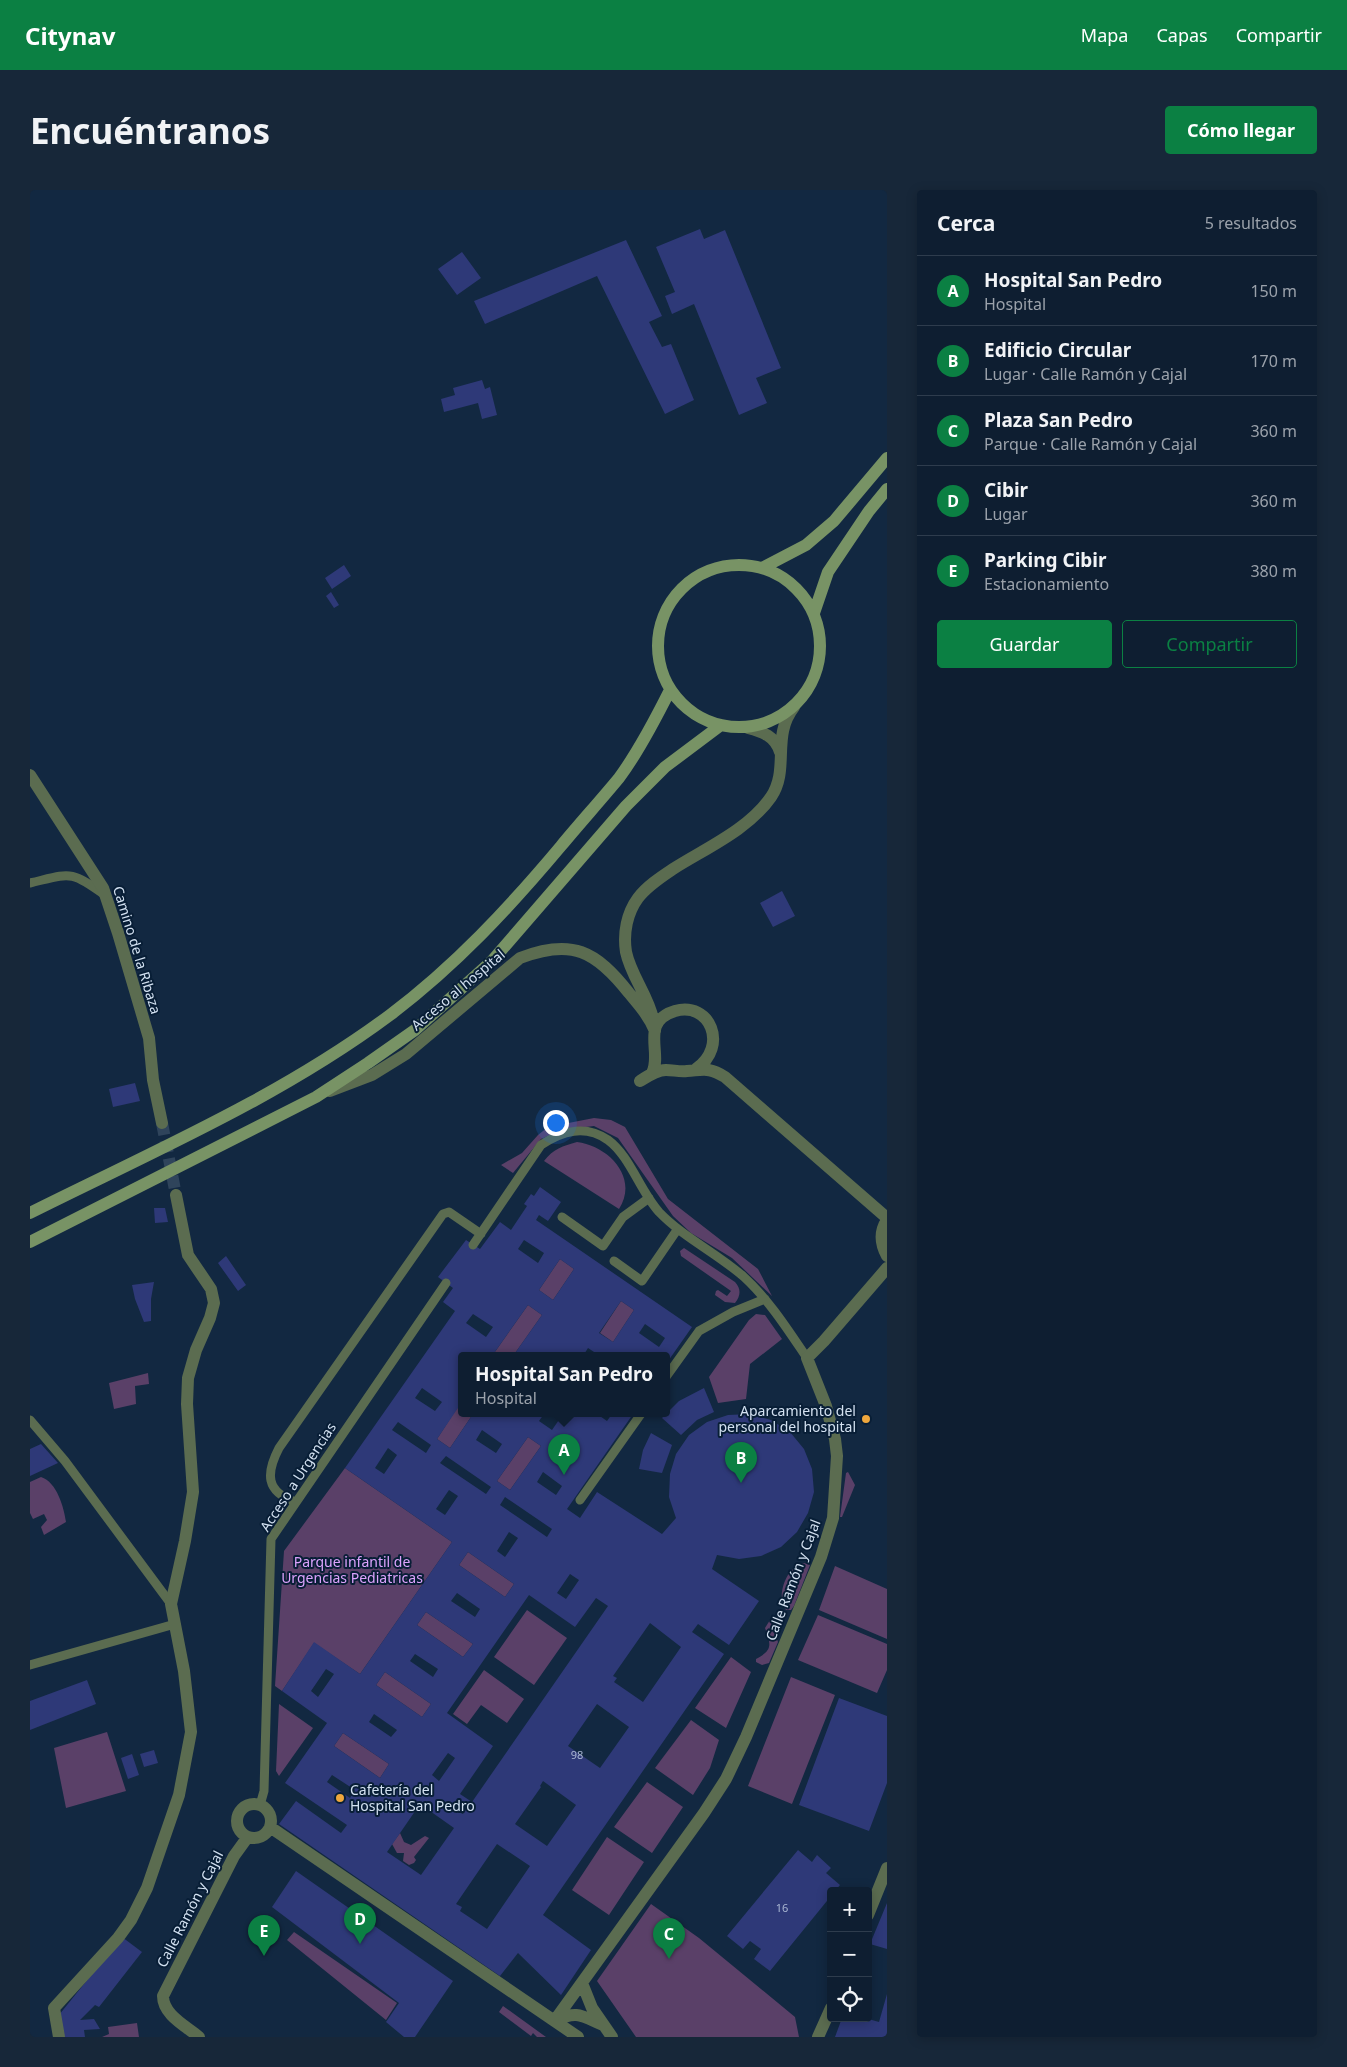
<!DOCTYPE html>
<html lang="es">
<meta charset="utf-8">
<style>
body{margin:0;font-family:"Noto Sans",sans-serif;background:#172739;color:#f1f3f6}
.controls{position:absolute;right:15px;bottom:15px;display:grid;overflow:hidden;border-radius:5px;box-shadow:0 2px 12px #0003}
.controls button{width:45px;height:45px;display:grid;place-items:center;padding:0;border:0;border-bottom:1px solid #2e3c4d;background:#0e1e31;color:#f1f3f6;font:25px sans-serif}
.you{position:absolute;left:525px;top:932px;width:18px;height:18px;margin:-12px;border:4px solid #fff;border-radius:50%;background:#1a73e8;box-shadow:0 0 0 8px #1a73e833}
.badge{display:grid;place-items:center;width:32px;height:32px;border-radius:50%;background:#0b8043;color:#fff;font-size:16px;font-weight:700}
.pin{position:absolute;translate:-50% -41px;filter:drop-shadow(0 1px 2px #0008)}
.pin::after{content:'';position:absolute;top:26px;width:18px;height:15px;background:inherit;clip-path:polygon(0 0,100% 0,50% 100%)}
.popup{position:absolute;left:428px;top:1162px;width:212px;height:65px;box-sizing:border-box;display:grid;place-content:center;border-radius:5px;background:#0e1e31;filter:drop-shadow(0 1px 4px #0005);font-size:16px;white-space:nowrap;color:#9ba2ab}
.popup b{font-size:19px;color:#f1f3f6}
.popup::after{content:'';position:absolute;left:50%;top:100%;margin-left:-10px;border:10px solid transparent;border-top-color:#0e1e31}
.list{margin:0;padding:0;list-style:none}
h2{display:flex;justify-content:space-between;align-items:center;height:65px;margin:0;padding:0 20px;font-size:21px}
h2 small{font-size:16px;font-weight:400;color:#9ba2ab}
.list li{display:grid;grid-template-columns:32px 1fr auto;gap:15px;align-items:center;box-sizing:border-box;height:70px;padding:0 20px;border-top:1px solid #2e3c4d}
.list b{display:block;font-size:19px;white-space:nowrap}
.list p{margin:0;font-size:16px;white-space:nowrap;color:#9ba2ab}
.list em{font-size:16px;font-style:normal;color:#9ba2ab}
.actions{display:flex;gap:10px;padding:15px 20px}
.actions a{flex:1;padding:11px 0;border:1px solid #0b8043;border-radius:5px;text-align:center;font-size:18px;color:#0b8043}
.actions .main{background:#0b8043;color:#fff}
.icon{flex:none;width:28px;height:28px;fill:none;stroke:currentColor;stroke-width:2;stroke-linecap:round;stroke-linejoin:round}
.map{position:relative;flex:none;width:857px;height:1847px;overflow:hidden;border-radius:5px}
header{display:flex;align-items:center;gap:30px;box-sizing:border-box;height:70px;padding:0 25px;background:#0b8043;color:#fff}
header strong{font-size:24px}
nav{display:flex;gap:28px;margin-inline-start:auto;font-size:18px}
.intro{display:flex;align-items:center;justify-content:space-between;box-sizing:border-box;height:120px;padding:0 30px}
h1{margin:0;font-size:35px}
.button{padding:12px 22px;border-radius:5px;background:#0b8043;color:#fff;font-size:18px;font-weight:700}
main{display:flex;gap:30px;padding:0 30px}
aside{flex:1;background:#0e1e31;border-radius:5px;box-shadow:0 2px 12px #0003}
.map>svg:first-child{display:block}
</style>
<header>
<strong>Citynav</strong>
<nav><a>Mapa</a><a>Capas</a><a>Compartir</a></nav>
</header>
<div class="intro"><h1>Encuéntranos</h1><a class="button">Cómo llegar</a></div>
<main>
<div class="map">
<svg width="857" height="1847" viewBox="0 0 857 1847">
<rect width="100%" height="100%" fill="#122841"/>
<path fill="#5a4068" d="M 564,928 L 581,930 L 595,937 L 638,1009 L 728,1079 L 742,1106 L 702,1068 L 661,1043 L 643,1026 L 588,948 L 564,936 L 532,940 L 511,949 L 483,983 L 471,975 L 492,963 L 508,945 L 518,937 Z
M 547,952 C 579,956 609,988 589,1019 L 514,971 C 523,959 533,956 547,952 Z
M 654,1058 L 705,1092 C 711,1099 711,1105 705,1113 L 695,1112 L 685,1105 L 686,1101 L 688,1100 L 697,1106 L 701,1101 L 651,1066 L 650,1061 Z
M 530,1069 L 544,1079 L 523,1110 L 509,1100 Z
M 591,1111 L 604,1120 L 583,1152 L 570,1143 Z
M 498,1115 L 512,1125 L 483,1166 L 462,1166 Z
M 726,1124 L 735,1125 L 752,1149 L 720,1174 L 716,1209 L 688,1213 L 679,1187 L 719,1130 Z
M 118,1183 L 119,1194 L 105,1196 L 106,1214 L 84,1219 L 79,1193 Z
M 431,1212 L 432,1224 L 443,1224 L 420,1258 L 407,1249 Z
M 498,1247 L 511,1256 L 480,1300 L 467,1291 Z
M 315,1278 L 422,1352 L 330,1484 L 284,1453 L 252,1501 L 245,1496 L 254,1361 Z
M 818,1282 L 825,1295 L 812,1327 L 810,1327 L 816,1283 Z
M 11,1287 C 27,1292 34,1318 36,1332 L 14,1345 L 11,1337 L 17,1330 L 14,1324 L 3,1329 L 0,1323 L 0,1292 Z
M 438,1362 L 484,1394 L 475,1407 L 429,1375 Z
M 774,1373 L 780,1375 L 764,1416 L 761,1420 L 756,1420 C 745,1407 757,1375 774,1373 Z
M 805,1376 L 857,1399 L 857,1449 L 789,1420 Z
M 497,1420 L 537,1448 L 504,1495 L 464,1467 Z
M 396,1422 L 443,1454 L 433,1467 L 387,1435 Z
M 788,1425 L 857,1454 L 857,1480 L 847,1503 L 768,1470 Z
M 740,1430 L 748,1452 L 739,1473 L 732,1475 L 726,1472 L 726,1469 C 743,1460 741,1455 735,1438 Z
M 701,1467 L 721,1482 L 696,1538 L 665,1518 Z
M 454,1480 L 494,1509 L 477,1533 L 451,1515 L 437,1534 L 423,1524 Z
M 355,1482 L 401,1514 L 392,1527 L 346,1495 Z
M 761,1487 L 805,1505 L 762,1614 L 718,1596 Z
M 249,1514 L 283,1538 L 249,1586 L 246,1581 Z
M 661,1530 L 689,1550 L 680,1578 L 663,1605 L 625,1578 Z
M 77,1542 L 96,1601 L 36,1618 L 24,1558 Z
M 313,1543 L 359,1574 L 350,1588 L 304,1556 Z
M 617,1592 L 653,1617 L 622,1663 L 584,1637 Z
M 370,1643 L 374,1652 L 381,1655 L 395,1646 L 399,1648 L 384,1667 L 386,1670 L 384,1673 L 379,1675 L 373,1671 L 374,1663 L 367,1663 L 362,1654 Z
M 577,1647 L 614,1672 L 579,1725 L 542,1700 Z
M 621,1714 L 669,1748 L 765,1827 L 769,1847 L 606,1847 L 567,1791 Z
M 264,1742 L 367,1813 L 356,1830 L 257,1750 Z
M 473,1816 L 516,1847 L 507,1847 L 503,1843 L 501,1846 L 469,1822 Z
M 107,1833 L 109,1847 L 72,1847 L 79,1844 L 78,1837 Z"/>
<path fill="#2e3978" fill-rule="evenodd" d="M 670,39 L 674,49 L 695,40 L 751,178 L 726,188 L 737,213 L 709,225 L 664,114 L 642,124 L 635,106 L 645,102 L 626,57 Z
M 596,50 L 632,126 L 619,132 L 632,157 L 641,154 L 664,210 L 635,224 L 567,86 L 455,134 L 444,111 Z
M 432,62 L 451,88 L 427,105 L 408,79 Z
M 452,190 L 455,199 L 460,197 L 467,225 L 452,229 L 448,213 L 414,222 L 411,209 L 425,205 L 423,198 Z
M 314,375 L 321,386 L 302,399 L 295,388 Z
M 301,402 L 309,415 L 304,418 L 296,406 Z
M 752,701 L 765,726 L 743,737 L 730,713 Z
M 105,893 L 110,911 L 83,917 L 79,899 Z
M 510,997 L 531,1012 L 518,1031 L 509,1025 L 506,1030 L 662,1137 L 636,1174 L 636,1166 L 570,1166 L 558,1158 L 553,1166 L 483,1166 L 512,1125 L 498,1115 L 462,1166 L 432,1166 L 432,1212 L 407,1249 L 420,1258 L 443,1224 L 514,1224 L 509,1231 L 522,1240 L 533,1224 L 567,1224 L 577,1231 L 582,1224 L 603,1224 L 537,1319 L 550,1328 L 567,1302 L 632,1344 L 646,1328 L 639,1307 L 640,1284 L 646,1264 L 659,1245 L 677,1232 L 698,1225 L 720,1224 L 741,1230 L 760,1242 L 774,1259 L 782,1279 L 784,1302 L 778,1323 L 767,1342 L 751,1357 L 731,1366 L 709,1369 L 687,1365 L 682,1379 L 729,1411 L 699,1455 L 668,1434 L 662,1442 L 694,1464 L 513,1725 L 561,1760 L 531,1805 L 488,1763 L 470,1786 L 249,1634 L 266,1611 L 311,1643 L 317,1635 L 255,1593 L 297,1533 L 252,1501 L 284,1452 L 330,1484 L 422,1352 L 315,1278 L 425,1121 L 413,1112 L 423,1098 L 408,1087 L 436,1050 L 450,1059 L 470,1032 L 481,1040 L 497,1016 L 494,1014 L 501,1004 L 504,1006 ZM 494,1050 L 514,1063 L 508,1073 L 488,1059 ZM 530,1069 L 544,1079 L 523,1110 L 509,1100 ZM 591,1111 L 604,1120 L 583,1152 L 569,1143 ZM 443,1124 L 463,1137 L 456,1147 L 436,1133 ZM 615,1134 L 635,1148 L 629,1157 L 609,1143 ZM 392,1198 L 412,1212 L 405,1221 L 385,1208 ZM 368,1232 L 401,1255 L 396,1263 L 362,1240 ZM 452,1240 L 472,1254 L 466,1263 L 446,1250 ZM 498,1247 L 511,1256 L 480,1300 L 467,1291 ZM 358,1258 L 367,1265 L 354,1284 L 345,1278 ZM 416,1266 L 461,1297 L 456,1304 L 410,1273 ZM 513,1282 L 532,1296 L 526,1305 L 507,1292 ZM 419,1300 L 428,1306 L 415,1325 L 406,1319 ZM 475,1307 L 522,1339 L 517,1347 L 470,1315 ZM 479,1342 L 488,1348 L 475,1367 L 467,1361 ZM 438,1362 L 484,1394 L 475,1407 L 429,1375 ZM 540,1384 L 549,1390 L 536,1409 L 527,1403 ZM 427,1403 L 450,1419 L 445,1427 L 421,1411 ZM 499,1405 L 545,1437 L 566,1408 L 578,1416 L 442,1612 L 430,1604 L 463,1556 L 417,1523 ZM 396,1422 L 443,1454 L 433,1467 L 387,1435 ZM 620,1433 L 651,1457 L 613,1512 L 584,1492 L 587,1488 L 583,1486 ZM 385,1464 L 408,1479 L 403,1487 L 380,1471 ZM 296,1479 L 304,1484 L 288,1507 L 281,1501 ZM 355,1482 L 401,1514 L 392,1527 L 346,1495 ZM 567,1514 L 599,1537 L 570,1578 L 538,1556 ZM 344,1524 L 367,1540 L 361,1547 L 339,1532 ZM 313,1543 L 359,1574 L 350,1588 L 304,1556 ZM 418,1563 L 425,1568 L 409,1591 L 402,1585 ZM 302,1585 L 325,1600 L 320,1608 L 297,1592 ZM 513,1591 L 546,1615 L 517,1656 L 485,1634 L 511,1597 L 510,1596 ZM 427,1609 L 438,1617 L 433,1624 L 420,1618 ZM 390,1614 L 424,1638 L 391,1685 L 357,1662 ZM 467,1654 L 500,1676 L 457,1739 L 430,1721 L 432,1717 L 426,1714 Z
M 124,1018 L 135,1018 L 138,1032 L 125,1033 Z
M 196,1066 L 216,1095 L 208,1101 L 188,1073 Z
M 124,1092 L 121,1109 L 121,1131 L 114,1132 L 105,1109 L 102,1095 Z
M 674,1198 L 684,1222 L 667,1230 L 651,1245 L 632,1228 L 649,1211 Z
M 621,1243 L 642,1255 L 632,1283 L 609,1279 L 613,1260 Z
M 11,1254 L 28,1273 L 0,1286 L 0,1259 Z
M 57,1490 L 66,1514 L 0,1540 L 0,1511 Z
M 809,1508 L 857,1526 L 857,1593 L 839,1641 L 769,1615 Z
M 124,1560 L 128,1573 L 114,1577 L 110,1564 Z
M 102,1564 L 109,1585 L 98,1589 L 91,1568 Z
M 768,1660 L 782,1672 L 787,1665 L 801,1678 L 796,1683 L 810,1695 L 805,1701 L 801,1701 L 801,1706 L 740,1781 L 724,1769 L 731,1759 L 720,1751 L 713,1759 L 697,1746 Z
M 266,1681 L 423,1791 L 385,1847 L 374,1847 L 356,1832 L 369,1813 L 242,1717 Z
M 857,1713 L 857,1759 L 840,1754 Z
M 92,1747 L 112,1762 L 69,1817 L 65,1815 L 50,1830 L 64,1829 L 70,1839 L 54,1840 L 55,1847 L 33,1847 L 29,1825 Z
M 857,1804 L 857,1847 L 805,1847 L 812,1828 L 835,1828 L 849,1832 Z"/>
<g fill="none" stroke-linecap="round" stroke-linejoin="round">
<path stroke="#2f445b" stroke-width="12" stroke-dasharray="12 6" stroke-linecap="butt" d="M 132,933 L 146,1005"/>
<path stroke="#5b6c50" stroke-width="9" d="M 0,693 C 42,683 39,680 75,705
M 532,1027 L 573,1056 L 593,1027 L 619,1008
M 443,1055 L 511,955 C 532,941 555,934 578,950 C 600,966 610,1001 629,1022 C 654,1048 687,1063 714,1087 C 739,1110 758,1140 777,1168
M 584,1071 L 612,1091 L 647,1040
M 636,1187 L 669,1141 L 703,1122 L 735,1109
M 0,1230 L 35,1271 L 141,1414
M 550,1310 L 611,1224
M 266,1312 C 235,1302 236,1283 249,1258 L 413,1024 L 419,1022 L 451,1044
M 0,1475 L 145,1434
M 230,1615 L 234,1601 L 241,1349 L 416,1093"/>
<path stroke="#5b6c50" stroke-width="12" d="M 718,538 C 733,542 745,546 750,562
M 0,585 L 73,698 L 88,743 L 119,848 L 123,890 L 132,933
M 623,829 C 618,805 601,786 596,762 C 593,743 597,723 608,708 C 617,696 631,687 643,679 C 676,658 718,640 741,607 C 760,579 741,546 764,517
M 622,883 C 633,863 609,832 645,821 C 680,811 699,856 666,879
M 610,891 C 618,886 627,880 636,880 C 643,880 650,882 657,881 C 674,880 679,877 695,887 L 857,1028
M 300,901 L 342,885 L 376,864 L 490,768 C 542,748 566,761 599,803 C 609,815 619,826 625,841
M 857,1030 C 849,1042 850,1053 857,1066
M207 1631a17 17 0 1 1 34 0a17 17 0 1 1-34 0Z
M 240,1637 L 548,1847
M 838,1725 L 857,1678
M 552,1793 L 562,1818 L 582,1847
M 525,1830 L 674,1623 L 696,1589 L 716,1547 L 791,1367 L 803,1328 L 807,1266 L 805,1249 L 796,1216 L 777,1168 L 794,1151 L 857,1078
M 525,1830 C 548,1821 550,1825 573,1835
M 29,1847 L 24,1818 L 88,1748 L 101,1730 L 117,1698 L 149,1605 L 161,1542 L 154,1481 L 141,1414 L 155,1351 L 163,1302 L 157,1214 L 158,1188 L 166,1160 L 180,1128 L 184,1113 L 181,1099 L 158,1065 L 146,1005
M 169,1847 C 156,1836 133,1825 133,1806 L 204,1666 L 217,1648
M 788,1847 L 801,1818"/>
<path stroke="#789365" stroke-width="12" d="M628 456a81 81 0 1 1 162 0a81 81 0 1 1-162 0Z
M 732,378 L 776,355 L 804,331 L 857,268
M 784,423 L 798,382 L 839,321 L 857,299
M 0,1023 C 122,962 250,907 360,825 C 425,776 479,718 531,656 C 550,633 570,611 589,588 C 609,561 625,530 640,500
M 0,1052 L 286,907 L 338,873 L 385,840 L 462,771 L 596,616 L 635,577 L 691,535"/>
</g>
<g fill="#efa73d" stroke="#081e36" stroke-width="2">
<circle cx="836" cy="1229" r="5"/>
<circle cx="310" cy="1608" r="5"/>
</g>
<g text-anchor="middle" stroke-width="4" stroke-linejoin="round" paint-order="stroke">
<g font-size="11" fill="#aab7d3">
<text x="547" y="1569">98</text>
<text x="752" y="1722">16</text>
</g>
<g font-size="14" fill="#d3e1f1" stroke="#081e36">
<text transform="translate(107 760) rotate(73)" y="5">Camino de la Ribaza</text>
<text transform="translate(428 800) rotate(-40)" y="5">Acceso al hospital</text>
<text transform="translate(268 1287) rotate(-57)" y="5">Acceso a Urgencias</text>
<text transform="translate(763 1390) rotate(-69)" y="5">Calle Ramón y Cajal</text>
<text transform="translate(160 1719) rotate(-63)" y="5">Calle Ramón y Cajal</text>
</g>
<g font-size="14" fill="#d3e1f1" stroke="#081e36" text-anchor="end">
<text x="826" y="1226">Aparcamiento del<tspan x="826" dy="16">personal del hospital</tspan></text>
<text x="320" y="1605" text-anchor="start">Cafetería del<tspan x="320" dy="16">Hospital San Pedro</tspan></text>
</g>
<g font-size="14" fill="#dda3fd" stroke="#081e36">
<text x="322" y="1377">Parque infantil de<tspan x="322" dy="16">Urgencias Pediatricas</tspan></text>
</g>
</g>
</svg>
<div class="controls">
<button>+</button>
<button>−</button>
<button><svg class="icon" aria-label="locate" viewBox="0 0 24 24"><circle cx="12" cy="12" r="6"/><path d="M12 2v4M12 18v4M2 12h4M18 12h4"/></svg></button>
</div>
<div class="you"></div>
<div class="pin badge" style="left:534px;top:1285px">A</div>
<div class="popup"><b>Hospital San Pedro</b>Hospital</div>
<div class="pin badge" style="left:711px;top:1293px">B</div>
<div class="pin badge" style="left:639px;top:1769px">C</div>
<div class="pin badge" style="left:330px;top:1754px">D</div>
<div class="pin badge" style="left:234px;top:1766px">E</div>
</div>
<aside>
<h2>Cerca<small>5 resultados</small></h2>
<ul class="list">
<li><span class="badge">A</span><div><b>Hospital San Pedro</b><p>Hospital</p></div><em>150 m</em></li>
<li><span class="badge">B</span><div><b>Edificio Circular</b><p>Lugar · Calle Ramón y Cajal</p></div><em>170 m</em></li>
<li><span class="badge">C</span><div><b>Plaza San Pedro</b><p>Parque · Calle Ramón y Cajal</p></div><em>360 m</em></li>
<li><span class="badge">D</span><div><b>Cibir</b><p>Lugar</p></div><em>360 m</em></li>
<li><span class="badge">E</span><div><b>Parking Cibir</b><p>Estacionamiento</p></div><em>380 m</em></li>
</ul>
<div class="actions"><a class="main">Guardar</a><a>Compartir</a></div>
</aside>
</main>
